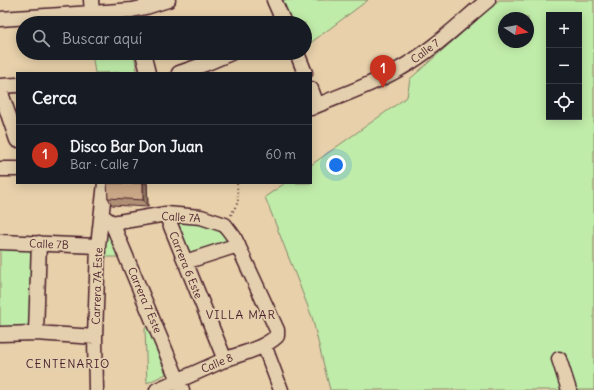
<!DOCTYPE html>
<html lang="es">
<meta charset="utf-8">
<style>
body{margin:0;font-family:Delius,sans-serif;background:#20242c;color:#f1f3f6}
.controls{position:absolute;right:12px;top:12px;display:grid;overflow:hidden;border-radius:0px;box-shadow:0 2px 10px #0003}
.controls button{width:36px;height:36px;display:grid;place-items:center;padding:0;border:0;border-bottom:1px solid #363941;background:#171b24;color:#f1f3f6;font:20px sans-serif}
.compass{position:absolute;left:498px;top:12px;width:36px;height:36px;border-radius:50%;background:#171b24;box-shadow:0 2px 10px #0003;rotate:101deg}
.you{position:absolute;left:336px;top:165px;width:14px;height:14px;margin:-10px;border:3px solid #fff;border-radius:50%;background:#1a73e8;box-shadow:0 0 0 6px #1a73e833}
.badge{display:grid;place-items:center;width:26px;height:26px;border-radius:50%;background:#c8321e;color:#fff;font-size:13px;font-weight:700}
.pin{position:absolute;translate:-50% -33px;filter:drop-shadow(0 1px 2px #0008)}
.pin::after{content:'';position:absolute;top:21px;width:14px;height:12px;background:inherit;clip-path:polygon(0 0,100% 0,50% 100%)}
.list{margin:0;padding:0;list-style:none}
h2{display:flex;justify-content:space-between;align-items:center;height:52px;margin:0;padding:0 16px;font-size:17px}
h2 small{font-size:13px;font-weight:400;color:#9ea1a6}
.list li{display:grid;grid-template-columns:26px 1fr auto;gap:12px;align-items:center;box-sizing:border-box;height:60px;padding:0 16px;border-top:1px solid #363941}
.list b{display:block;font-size:15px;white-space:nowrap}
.list p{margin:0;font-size:13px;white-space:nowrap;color:#9ea1a6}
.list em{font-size:13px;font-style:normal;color:#9ea1a6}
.icon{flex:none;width:22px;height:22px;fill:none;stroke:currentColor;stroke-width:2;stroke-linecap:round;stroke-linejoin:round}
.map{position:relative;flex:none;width:594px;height:390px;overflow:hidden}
.search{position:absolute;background:#171b24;box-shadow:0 2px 10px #0003;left:16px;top:16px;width:296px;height:44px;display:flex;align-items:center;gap:10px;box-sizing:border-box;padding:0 14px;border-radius:22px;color:#9ea1a6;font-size:15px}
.panel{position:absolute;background:#171b24;box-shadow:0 2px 10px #0003;left:16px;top:72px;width:296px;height:112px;border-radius:0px}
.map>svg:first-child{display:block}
</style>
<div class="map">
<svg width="594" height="390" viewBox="0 0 594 390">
<rect width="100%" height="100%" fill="#e7d0aa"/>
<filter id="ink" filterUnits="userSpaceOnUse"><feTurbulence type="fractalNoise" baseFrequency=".025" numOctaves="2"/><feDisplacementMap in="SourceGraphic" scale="8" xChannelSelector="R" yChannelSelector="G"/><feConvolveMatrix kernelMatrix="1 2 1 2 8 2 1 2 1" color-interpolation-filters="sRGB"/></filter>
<g filter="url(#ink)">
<path fill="#c0eca9" stroke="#85866a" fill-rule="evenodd" d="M 281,0 L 368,0 L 305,47 L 305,23 L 290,23 Z
M 499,0 L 594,0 L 594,390 L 330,390 L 312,317 L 265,197 L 285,183 L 311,183 L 311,165 L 407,97 L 410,79 ZM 549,15 L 579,15 L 579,117 L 549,117 ZM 504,18 L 528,18 L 528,42 L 504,42 Z
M 128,16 L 129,23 L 87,23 L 87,21 Z
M 92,53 L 134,53 L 137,72 L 95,73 Z
M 171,220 L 197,221 L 214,227 L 230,241 L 183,254 Z
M 106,223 L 119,257 L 102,257 Z
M 0,245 L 31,246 L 30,328 L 0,328 Z
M 147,325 L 166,374 L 147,383 L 145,329 Z"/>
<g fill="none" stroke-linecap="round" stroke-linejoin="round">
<defs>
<path id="minor" d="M 91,0 L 92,13
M 274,0 L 284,23
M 0,19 L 92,13 L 132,10 L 146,7 L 168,0
M 143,53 L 148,73
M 297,53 L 305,73
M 179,73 L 205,64 L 231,53
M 0,86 L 17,85
M 311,89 L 317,105
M 0,90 L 17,140
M 311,108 C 341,95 373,85 401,68 C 433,50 460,23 488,0
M 0,169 L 17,169
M 166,214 L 225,360
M 105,218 L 112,223 L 182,390
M 112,223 L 166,214 L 201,217 L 225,225 L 234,237 L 277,330 L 277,336 C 263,349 242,353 224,360 C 202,370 179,380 157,390
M 0,242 L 98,246
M 185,262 L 238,245
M 36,333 L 39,243
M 0,334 L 36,333 L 95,337
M 264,345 L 281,390
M 559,359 L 569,390
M 96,390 L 95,337 L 98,246 L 105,183"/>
</defs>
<use href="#minor" stroke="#4a1f2b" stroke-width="17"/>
<path stroke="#4a1f2b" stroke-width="2" stroke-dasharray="1 3" stroke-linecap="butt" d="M 231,215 L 238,202 L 237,183"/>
<use href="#minor" stroke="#e4d0ae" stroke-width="14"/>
</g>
<path fill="#af9074" stroke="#4a1f2b" d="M 107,183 L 147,183 L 148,207 L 112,205 L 108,198 Z"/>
<path fill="#8e765e" stroke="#4a1f2b" d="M 143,183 L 147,183 L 148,207 L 143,200 Z"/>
<path fill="#cba887" stroke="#4a1f2b" d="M 107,183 L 143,183 L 143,200 L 108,198 Z"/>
</g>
<g text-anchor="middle" stroke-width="3.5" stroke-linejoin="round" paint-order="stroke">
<g font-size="11" fill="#4a1f2b" stroke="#e4d0ae">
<text transform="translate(425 51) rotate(-37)" y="4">Calle 7</text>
<text transform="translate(181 217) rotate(3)" y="4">Calle 7A</text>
<text transform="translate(49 244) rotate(2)" y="4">Calle 7B</text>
<text transform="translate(186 265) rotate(68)" y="4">Carrera 6 Este</text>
<text transform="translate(97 286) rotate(-88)" y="4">Carrera 7A Este</text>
<text transform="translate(145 300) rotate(67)" y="4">Carrera 7 Este</text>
<text transform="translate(217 363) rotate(-23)" y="4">Calle 8</text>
</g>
<g font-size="12" letter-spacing="1" fill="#4a1f2b" stroke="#e4d0ae">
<text x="241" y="319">VILLA MAR</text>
<text x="68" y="368">CENTENARIO</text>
</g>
</g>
</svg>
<div class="controls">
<button>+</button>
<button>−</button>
<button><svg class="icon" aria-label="locate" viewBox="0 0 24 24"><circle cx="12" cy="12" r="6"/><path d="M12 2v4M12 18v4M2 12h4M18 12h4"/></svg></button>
</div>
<svg class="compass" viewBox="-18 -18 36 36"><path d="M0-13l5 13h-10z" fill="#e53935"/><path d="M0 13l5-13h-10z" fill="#9ea1a6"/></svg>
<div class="you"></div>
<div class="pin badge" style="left:383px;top:88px">1</div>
<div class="search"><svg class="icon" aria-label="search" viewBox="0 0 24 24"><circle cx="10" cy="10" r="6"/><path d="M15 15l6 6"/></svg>Buscar aquí</div>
<section class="panel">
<h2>Cerca<small></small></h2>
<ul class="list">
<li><span class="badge">1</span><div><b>Disco Bar Don Juan</b><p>Bar · Calle 7</p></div><em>60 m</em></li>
</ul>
</section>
</div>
